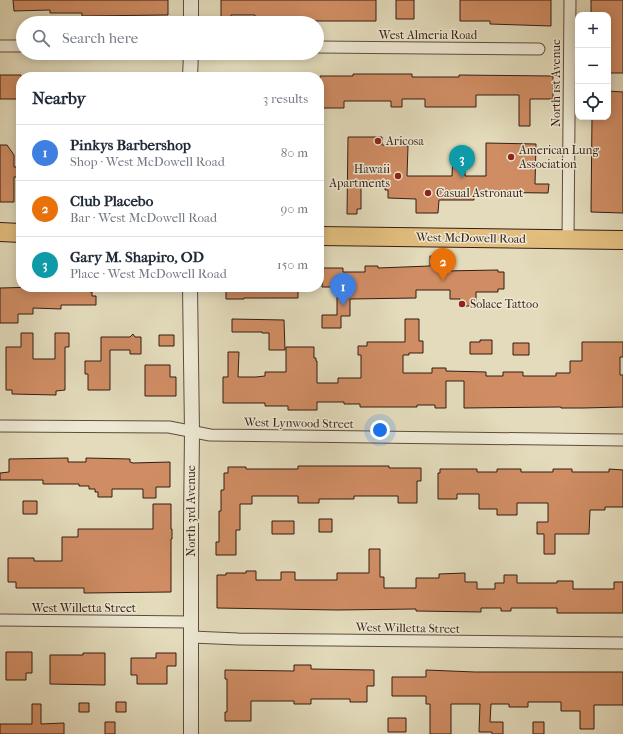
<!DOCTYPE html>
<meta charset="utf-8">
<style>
body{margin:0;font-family:"IM FELL French Canon",serif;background:#f6f6f7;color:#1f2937}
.controls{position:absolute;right:12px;top:12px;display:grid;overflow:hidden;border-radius:8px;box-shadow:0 2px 10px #0003}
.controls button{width:36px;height:36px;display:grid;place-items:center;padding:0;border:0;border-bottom:1px solid #e0e1e3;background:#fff;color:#1f2937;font:20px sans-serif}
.you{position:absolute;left:380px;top:430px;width:14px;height:14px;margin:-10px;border:3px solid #fff;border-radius:50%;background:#1a73e8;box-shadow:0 0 0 6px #1a73e833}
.badge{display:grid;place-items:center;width:26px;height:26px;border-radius:50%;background:#8f2418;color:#fff;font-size:13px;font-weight:700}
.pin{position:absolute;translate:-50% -33px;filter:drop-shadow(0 1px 2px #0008)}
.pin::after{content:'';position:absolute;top:21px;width:14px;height:12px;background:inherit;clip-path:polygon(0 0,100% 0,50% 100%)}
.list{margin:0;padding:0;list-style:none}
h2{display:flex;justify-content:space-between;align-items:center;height:52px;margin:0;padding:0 16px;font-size:17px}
h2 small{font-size:13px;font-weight:400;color:#747a83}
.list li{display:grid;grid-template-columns:26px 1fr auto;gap:12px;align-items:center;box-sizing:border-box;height:56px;padding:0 16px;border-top:1px solid #e0e1e3}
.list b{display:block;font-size:15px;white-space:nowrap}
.list p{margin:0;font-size:13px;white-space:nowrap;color:#747a83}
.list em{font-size:13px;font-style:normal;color:#747a83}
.icon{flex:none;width:22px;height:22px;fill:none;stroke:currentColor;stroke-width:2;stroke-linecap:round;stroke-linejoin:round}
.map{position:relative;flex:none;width:623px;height:734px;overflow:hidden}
.search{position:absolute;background:#fff;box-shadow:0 2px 10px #0003;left:16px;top:16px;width:308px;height:44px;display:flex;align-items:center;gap:10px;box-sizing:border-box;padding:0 14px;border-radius:22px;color:#747a83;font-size:15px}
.panel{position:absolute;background:#fff;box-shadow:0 2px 10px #0003;left:16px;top:72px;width:308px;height:220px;border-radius:16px}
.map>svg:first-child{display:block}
</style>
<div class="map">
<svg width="623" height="734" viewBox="0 0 623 734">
<rect width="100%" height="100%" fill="#e3dbbb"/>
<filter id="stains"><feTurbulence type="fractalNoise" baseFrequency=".005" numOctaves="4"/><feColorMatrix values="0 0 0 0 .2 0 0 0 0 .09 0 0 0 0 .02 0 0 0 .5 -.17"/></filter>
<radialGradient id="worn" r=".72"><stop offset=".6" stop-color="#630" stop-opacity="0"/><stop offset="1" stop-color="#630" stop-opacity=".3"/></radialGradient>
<path fill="#d08d64" stroke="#341d13" d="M 13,0 L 168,0 L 168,15 L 82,16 L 82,13 L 50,13 L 50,10 L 14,11 Z
M 221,0 L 376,0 L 376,21 L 315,21 L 315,22 L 255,22 L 255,15 L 231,15 L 231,21 L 221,21 Z
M 396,0 L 414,0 L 414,19 L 396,19 Z
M 460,0 L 551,0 L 551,26 L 490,24 L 490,21 L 460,21 Z
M 591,0 L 623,0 L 623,73 L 608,73 L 608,15 L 591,15 Z
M 353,74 L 412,74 L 412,77 L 459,77 L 459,75 L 553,76 L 553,99 L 530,99 L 530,126 L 519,126 L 519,95 L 476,95 L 476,107 L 425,107 L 425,99 L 402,99 L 402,107 L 391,107 L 391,101 L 344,101 L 344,108 L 320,108 L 320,76 L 353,76 Z
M 0,75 L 21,75 L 21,99 L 0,99 Z
M 608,91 L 623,92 L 623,213 L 591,212 L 592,117 L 608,117 Z
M 348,137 L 382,137 L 382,145 L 408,146 L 407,176 L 452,176 L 453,153 L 465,153 L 465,176 L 486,176 L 486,143 L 536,144 L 535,184 L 549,184 L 548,193 L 474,192 L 474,200 L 439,200 L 438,213 L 416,213 L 416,199 L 388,198 L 388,190 L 385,190 L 385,187 L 361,187 L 361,209 L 357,209 L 357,214 L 347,214 Z
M 0,145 L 7,145 L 14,155 L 14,167 L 17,167 L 17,177 L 14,177 L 14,202 L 0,202 Z
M 430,256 L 444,256 L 444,271 L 498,270 L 498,272 L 504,272 L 504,289 L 498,289 L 498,292 L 476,292 L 476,304 L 473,304 L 473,306 L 460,306 L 460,299 L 450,299 L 450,290 L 416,290 L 416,298 L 350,299 L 350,316 L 341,316 L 341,328 L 322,328 L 322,315 L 337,315 L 337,287 L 322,287 L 323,268 L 343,268 L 343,272 L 365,272 L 365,266 L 378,266 L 378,268 L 430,266 Z
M 38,287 L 88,287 L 90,292 L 92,292 L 92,296 L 96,296 L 96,305 L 61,305 L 61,309 L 33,308 L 33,314 L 18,314 L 18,323 L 0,323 L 0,288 Z
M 226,287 L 298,287 L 298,298 L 244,298 L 244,299 L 226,299 Z
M 232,319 L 284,320 L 285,350 L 269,350 L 269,333 L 262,333 L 262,332 L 232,332 Z
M 405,319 L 419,319 L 419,341 L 423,341 L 423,353 L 409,353 L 409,355 L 403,355 L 403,373 L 432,373 L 432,368 L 446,368 L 446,371 L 486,372 L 486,376 L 503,376 L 503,372 L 523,372 L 523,376 L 556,376 L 556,373 L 570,373 L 570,361 L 582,361 L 582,342 L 623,342 L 623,357 L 620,357 L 620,375 L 623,375 L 623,407 L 583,408 L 561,408 L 561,407 L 464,408 L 464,381 L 446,381 L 446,408 L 435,408 L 435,405 L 417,405 L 417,407 L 360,407 L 360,404 L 344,404 L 344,402 L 317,402 L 317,410 L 288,410 L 288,406 L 265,406 L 265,403 L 223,403 L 223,377 L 228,377 L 228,352 L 239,352 L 238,377 L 256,377 L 265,376 L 265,372 L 286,372 L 286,347 L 314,347 L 314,358 L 316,358 L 316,361 L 317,361 L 317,383 L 338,383 L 338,378 L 361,378 L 361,355 L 358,355 L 358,346 L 367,346 L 367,342 L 405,342 Z
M 21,333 L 33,333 L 33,359 L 55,359 L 55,333 L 69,333 L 69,347 L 65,347 L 65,390 L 56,391 L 56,395 L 12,394 L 12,390 L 6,390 L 6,347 L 21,347 Z
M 133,334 L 135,337 L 141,337 L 141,354 L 130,354 L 130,350 L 110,350 L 110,390 L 88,390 L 88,374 L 85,374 L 85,361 L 101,361 L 101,337 L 130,337 Z
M 159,335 L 174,335 L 174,346 L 159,346 Z
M 480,340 L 492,340 L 492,354 L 470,354 L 470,342 L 480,342 Z
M 513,343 L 529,343 L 529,355 L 513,355 Z
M 145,365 L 170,365 L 170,377 L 176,377 L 176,396 L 145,396 Z
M 68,458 L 68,462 L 86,462 L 86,458 L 130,459 L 130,462 L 133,463 L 170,462 L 170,487 L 156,487 L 156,498 L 143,498 L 143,489 L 112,489 L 112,497 L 98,497 L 98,492 L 95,492 L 95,489 L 89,489 L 89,486 L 79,486 L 79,484 L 43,484 L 43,480 L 0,480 L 0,473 L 9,472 L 9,459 Z
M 298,466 L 389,466 L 389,468 L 421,468 L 421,481 L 417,481 L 417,503 L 398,503 L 398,496 L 354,496 L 354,499 L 319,499 L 319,503 L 298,503 L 298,496 L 252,496 L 252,504 L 240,504 L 240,530 L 236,530 L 236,555 L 216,555 L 216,542 L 219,542 L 219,511 L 221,511 L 221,490 L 224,490 L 224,473 L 228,473 L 228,467 L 246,467 L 246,469 L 298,469 Z
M 440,469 L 477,469 L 477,472 L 497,472 L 497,469 L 521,469 L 521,472 L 553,472 L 553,469 L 572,469 L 572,472 L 609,472 L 609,469 L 623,470 L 623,507 L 605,507 L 605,510 L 590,510 L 589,534 L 555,534 L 555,554 L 544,554 L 544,534 L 537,534 L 537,522 L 548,522 L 548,503 L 517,503 L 517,515 L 497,515 L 497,509 L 479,509 L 479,494 L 457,494 L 457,499 L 438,499 L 438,473 L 440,473 Z
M 23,501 L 37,501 L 37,514 L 23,514 Z
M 153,504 L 171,504 L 171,529 L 172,529 L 172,539 L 171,539 L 171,592 L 84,593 L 84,588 L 16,588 L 16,582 L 8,582 L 8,558 L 34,558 L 34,561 L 62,561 L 62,537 L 78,537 L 78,529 L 153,529 Z
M 319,519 L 332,519 L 332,532 L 319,532 Z
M 272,521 L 294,521 L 294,534 L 272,534 Z
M 369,549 L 380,549 L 380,577 L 384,577 L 384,588 L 416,588 L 416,578 L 439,578 L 439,574 L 465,573 L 465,582 L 477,582 L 477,589 L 495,589 L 495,583 L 504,583 L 504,575 L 517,575 L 517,583 L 557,583 L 557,581 L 573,581 L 573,589 L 614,589 L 614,582 L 623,582 L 623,613 L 557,613 L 557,608 L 511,608 L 511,611 L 501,611 L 501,608 L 481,608 L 481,612 L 416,611 L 416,609 L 337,610 L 217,608 L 217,575 L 226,575 L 226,573 L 246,573 L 246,571 L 256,571 L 256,580 L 281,580 L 281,572 L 295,572 L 295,580 L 337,580 L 337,573 L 369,573 Z
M 6,652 L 32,652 L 32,673 L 26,673 L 26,680 L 6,680 Z
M 83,653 L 105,653 L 105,685 L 50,684 L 50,655 L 83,655 Z
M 156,653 L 176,653 L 176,666 L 167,666 L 167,684 L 137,684 L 137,675 L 131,675 L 131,658 L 156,658 Z
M 294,665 L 311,665 L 311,669 L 374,670 L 374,686 L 367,686 L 367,702 L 350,702 L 350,699 L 311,699 L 311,704 L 294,704 L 294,701 L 251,701 L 251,721 L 225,721 L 225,712 L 227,712 L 227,679 L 225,679 L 225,670 L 294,671 Z
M 426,670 L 475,672 L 623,672 L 623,705 L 594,705 L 594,729 L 580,729 L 580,711 L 561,711 L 561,702 L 528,702 L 528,707 L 509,707 L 509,704 L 491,704 L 490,722 L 503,722 L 503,734 L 492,734 L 492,732 L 479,732 L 480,704 L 451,704 L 451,734 L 430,734 L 430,704 L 426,704 L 426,696 L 392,696 L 392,677 L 426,677 Z
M 116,702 L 126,702 L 126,712 L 116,712 Z
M 79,703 L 89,703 L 89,712 L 79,712 Z
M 32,704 L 41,704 L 41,724 L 64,723 L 64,734 L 0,734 L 0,724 L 32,724 Z
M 388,718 L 406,718 L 406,732 L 388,732 Z
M 105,722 L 115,722 L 115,734 L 105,734 Z
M 533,722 L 544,722 L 544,734 L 533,734 Z"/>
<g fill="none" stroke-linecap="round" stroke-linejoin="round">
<defs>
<path id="minor" d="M 0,46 L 23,46
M 317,47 L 539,49
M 568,239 L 570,0
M 0,426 L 169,427 L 210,435 L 623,440
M 0,620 L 191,622
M 192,637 L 238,639 L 623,643"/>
<path id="tertiary" d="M 191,23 L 191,0
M 190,77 L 191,53
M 190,287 L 192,432 L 191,525 L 191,734"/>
<path id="primary" d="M 0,232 L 21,233
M 319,236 L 623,240"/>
</defs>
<use href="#minor" stroke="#604c3d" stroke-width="13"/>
<use href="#tertiary" stroke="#604c3d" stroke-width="16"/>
<use href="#primary" stroke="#341d13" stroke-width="20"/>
<use href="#minor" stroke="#ede8d3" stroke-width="11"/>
<use href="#tertiary" stroke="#ede8d3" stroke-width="14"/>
<use href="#primary" stroke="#e2be7e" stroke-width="18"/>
</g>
<g fill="#8f2418" stroke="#ede8d3" stroke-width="1.5">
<circle cx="378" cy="141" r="4"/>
<circle cx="511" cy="157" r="4"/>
<circle cx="398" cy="176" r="4"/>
<circle cx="428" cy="193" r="4"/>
<circle cx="462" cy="304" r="4"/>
</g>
<g text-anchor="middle" stroke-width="3" stroke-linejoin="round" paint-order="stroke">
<g font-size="12" fill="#341d13" stroke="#ede8d3">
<text x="428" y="39">West Almeria Road</text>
<text transform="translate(556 83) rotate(-90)" y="4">North 1st Avenue</text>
<text transform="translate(471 238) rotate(1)" y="4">West McDowell Road</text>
<text transform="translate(299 423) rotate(1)" y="4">West Lynwood Street</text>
<text transform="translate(191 511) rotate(-90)" y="4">North 3rd Avenue</text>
<text x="84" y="612">West Willetta Street</text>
<text transform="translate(408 628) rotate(1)" y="4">West Willetta Street</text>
</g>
<g font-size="12" fill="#341d13" stroke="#ede8d3" text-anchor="start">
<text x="386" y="145">Aricosa</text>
<text x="519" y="154">American Lung<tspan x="519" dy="14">Association</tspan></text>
<text x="390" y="173" text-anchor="end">Hawaii<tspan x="390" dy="14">Apartments</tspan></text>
<text x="436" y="197">Casual Astronaut</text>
<text x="470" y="308">Solace Tattoo</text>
</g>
</g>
<rect width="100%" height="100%" filter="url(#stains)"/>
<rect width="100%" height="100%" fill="url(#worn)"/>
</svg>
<div class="controls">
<button>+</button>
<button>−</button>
<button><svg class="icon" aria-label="locate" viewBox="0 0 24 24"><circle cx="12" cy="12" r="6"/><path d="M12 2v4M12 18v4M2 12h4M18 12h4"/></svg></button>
</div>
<div class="you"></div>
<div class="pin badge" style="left:343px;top:306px;background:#3f7fe0">1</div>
<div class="pin badge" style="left:443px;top:281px;background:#e8710a">2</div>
<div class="pin badge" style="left:462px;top:178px;background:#0f9aa8">3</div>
<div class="search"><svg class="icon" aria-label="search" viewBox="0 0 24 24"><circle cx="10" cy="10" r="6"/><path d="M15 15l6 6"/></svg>Search here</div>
<section class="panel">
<h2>Nearby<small>3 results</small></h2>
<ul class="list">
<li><span class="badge" style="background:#3f7fe0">1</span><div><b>Pinkys Barbershop</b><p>Shop · West McDowell Road</p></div><em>80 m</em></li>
<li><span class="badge" style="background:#e8710a">2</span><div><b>Club Placebo</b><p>Bar · West McDowell Road</p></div><em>90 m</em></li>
<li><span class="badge" style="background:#0f9aa8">3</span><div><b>Gary M. Shapiro, OD</b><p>Place · West McDowell Road</p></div><em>150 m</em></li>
</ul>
</section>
</div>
